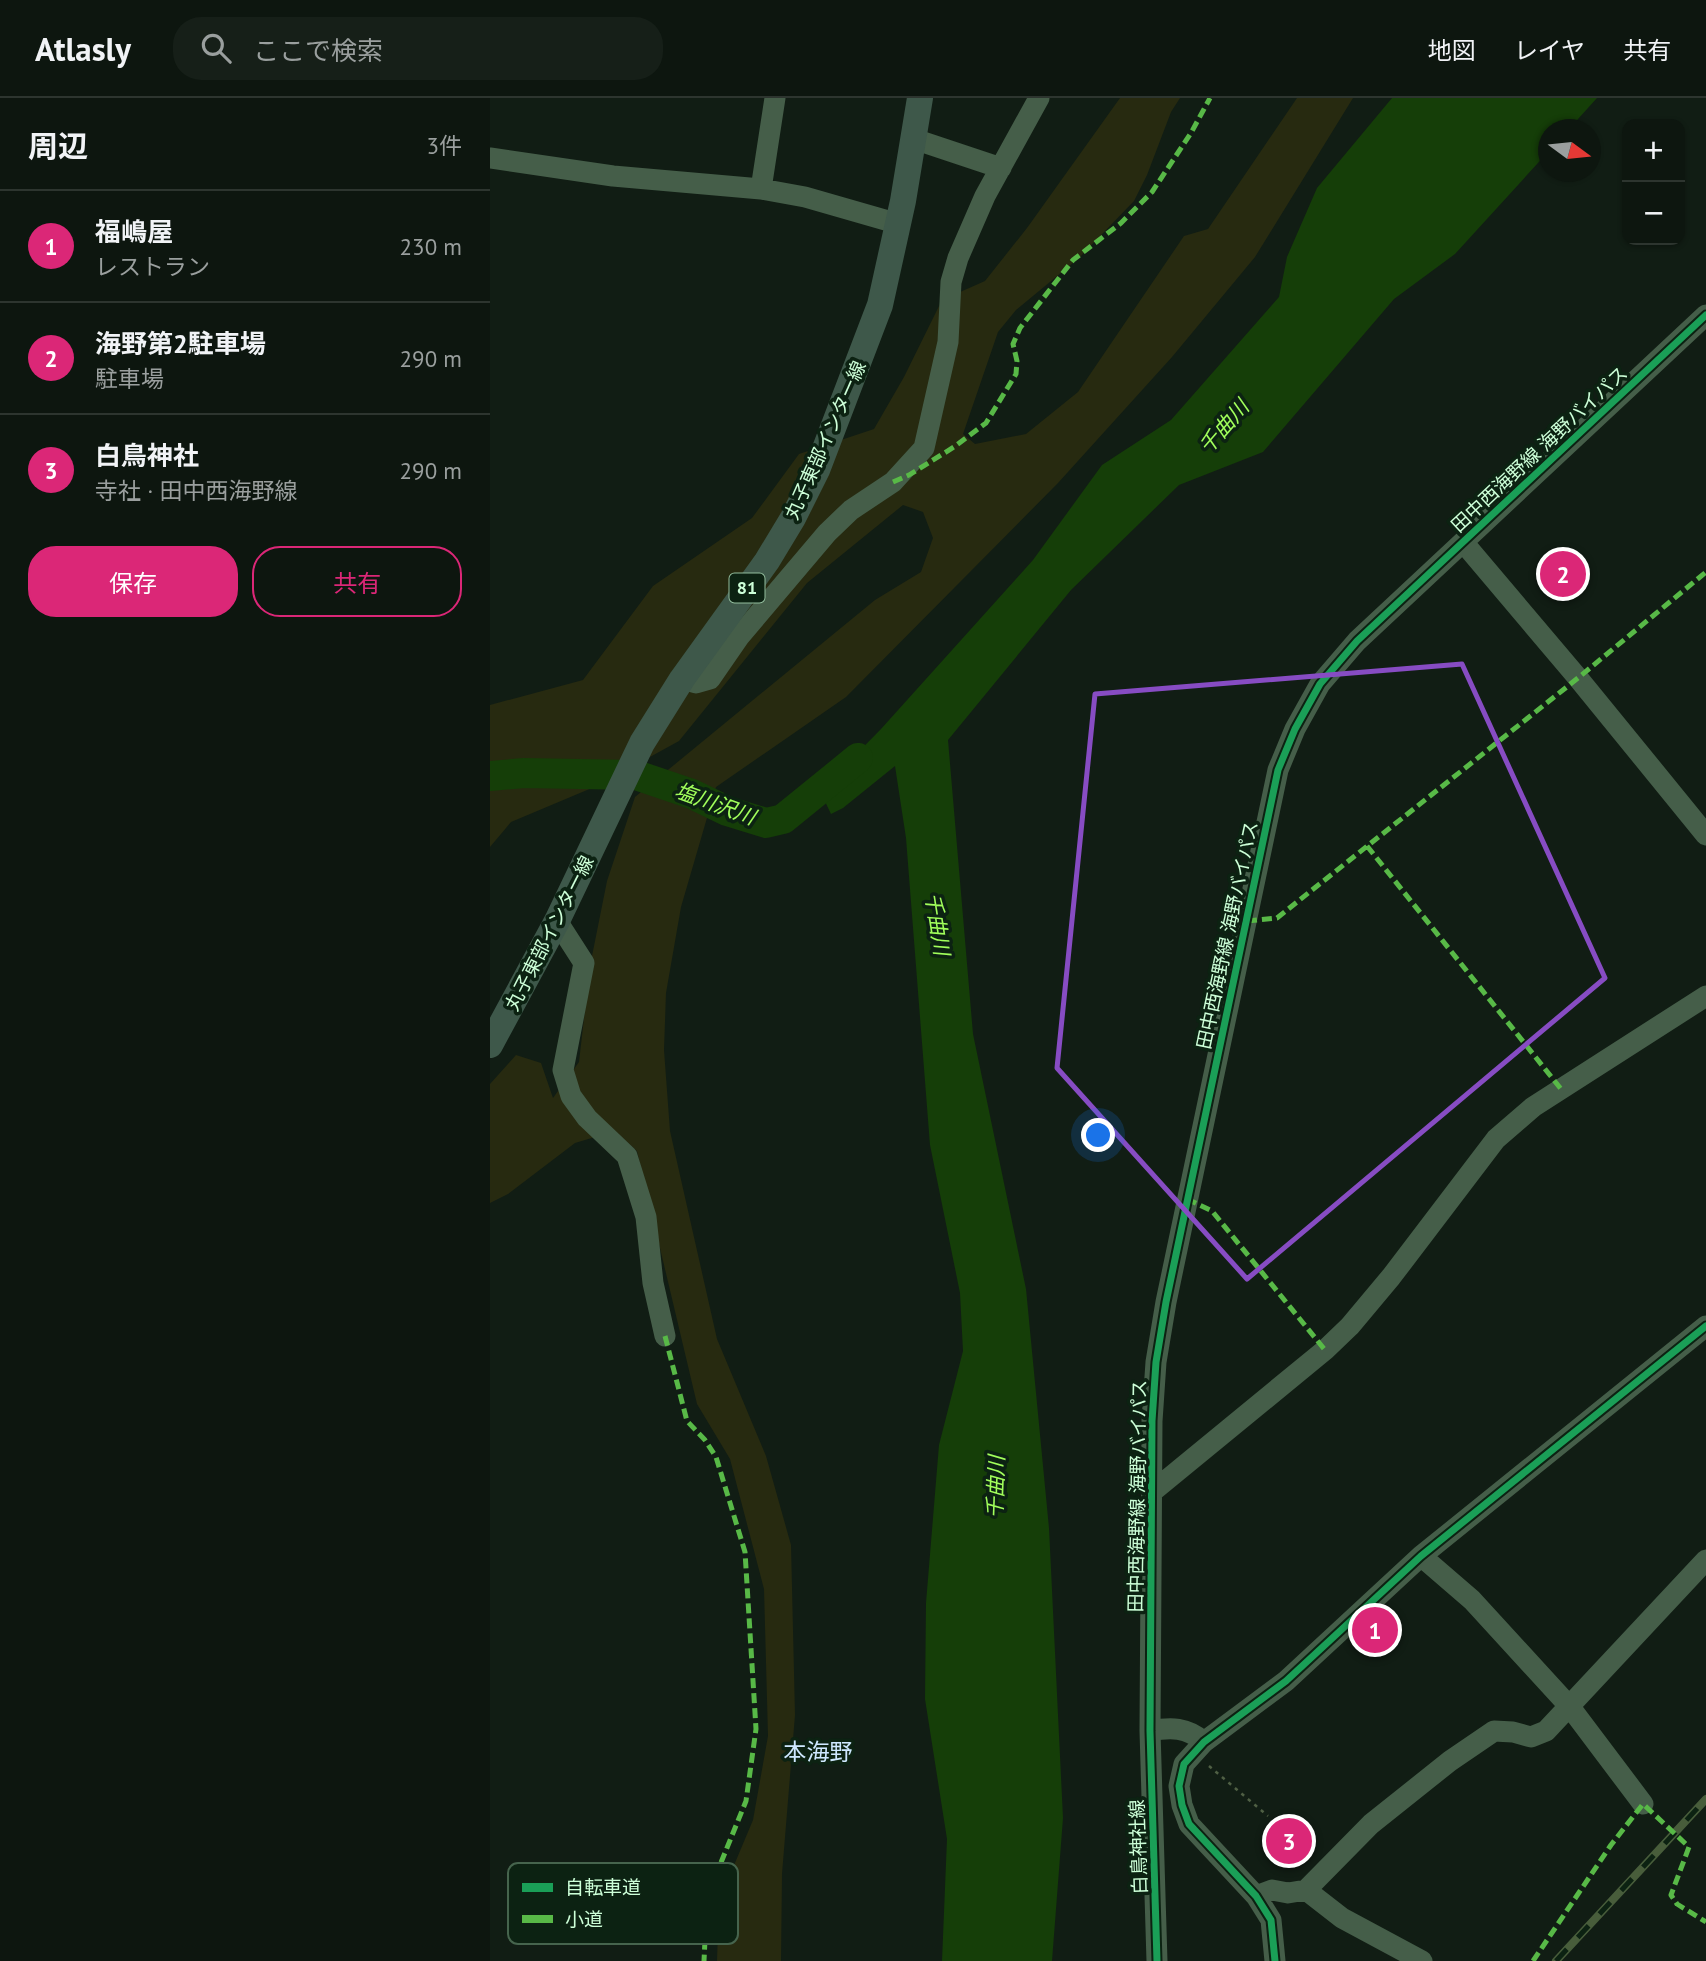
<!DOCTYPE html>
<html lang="ja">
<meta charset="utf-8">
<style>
body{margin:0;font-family:"PT Sans","Noto Sans JP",sans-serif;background:#161f18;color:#f1f3f6}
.controls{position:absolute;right:21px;top:21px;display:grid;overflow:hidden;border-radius:14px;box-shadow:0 2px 5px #0004}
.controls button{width:63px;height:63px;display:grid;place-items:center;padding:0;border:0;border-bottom:2px solid #2d352f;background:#0d160f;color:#f1f3f6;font:35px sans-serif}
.compass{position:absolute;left:1048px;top:21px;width:63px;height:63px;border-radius:50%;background:#0d160f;box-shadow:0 2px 5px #0004;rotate:105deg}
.you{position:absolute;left:609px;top:1038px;width:24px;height:24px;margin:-18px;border:5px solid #fff;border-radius:50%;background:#1a73e8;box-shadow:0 0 0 10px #1a73e833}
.badge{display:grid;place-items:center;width:46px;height:46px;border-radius:50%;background:#db2777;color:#fff;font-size:23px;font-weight:700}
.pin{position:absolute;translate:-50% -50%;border:4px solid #fff;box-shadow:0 2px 7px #0006}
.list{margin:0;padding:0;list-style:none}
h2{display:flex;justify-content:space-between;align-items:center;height:91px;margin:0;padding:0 28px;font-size:30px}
h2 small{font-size:23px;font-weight:400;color:#9a9f9e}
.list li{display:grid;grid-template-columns:46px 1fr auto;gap:21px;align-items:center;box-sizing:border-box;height:112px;padding:0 28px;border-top:2px solid #2d352f}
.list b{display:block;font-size:26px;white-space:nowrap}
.list p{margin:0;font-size:23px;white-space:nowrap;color:#9a9f9e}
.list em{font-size:23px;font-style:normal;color:#9a9f9e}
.actions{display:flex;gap:14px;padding:21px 28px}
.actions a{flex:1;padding:16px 0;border:2px solid #db2777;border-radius:28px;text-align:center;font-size:24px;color:#db2777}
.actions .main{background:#db2777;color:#fff}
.icon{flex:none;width:38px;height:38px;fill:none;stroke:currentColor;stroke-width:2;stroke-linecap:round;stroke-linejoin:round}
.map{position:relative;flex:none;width:1216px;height:1863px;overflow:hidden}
header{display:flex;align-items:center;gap:42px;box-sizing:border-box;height:98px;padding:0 35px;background:#0d160f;border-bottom:2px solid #2d352f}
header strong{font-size:33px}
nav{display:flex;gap:38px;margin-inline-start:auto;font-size:24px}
.search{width:490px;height:63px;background:#161f18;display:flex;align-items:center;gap:18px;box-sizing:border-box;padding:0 24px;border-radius:28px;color:#9a9f9e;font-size:26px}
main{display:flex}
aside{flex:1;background:#0d160f}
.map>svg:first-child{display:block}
</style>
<header>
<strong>Atlasly</strong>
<div class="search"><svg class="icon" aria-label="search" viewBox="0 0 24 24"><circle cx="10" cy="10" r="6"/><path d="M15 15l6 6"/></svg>ここで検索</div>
<nav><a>地図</a><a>レイヤ</a><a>共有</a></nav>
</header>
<main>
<aside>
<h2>周辺<small>3件</small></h2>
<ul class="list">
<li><span class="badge">1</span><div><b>福嶋屋</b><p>レストラン</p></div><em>230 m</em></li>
<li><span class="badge">2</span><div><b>海野第2駐車場</b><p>駐車場</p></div><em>290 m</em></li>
<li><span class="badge">3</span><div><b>白鳥神社</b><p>寺社 · 田中西海野線</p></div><em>290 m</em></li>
</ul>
<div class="actions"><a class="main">保存</a><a>共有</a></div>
</aside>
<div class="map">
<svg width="1216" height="1863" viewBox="0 0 1216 1863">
<rect width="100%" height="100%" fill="#111d14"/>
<path fill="#272a10" d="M 630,0 L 690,0 L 681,14 L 657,77 L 644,103 L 589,160 L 526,212 L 508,234 L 473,336 L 485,346 L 536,336 L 588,294 L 694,138 L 718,131 L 807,0 L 863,0 L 765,159 L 682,259 L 568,385 L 356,599 L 226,689 L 191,809 L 176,895 L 174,952 L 180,1033 L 227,1241 L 276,1358 L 301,1447 L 305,1617 L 292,1776 L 291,1863 L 227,1863 L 229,1803 L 263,1722 L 278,1638 L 274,1491 L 240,1361 L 207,1306 L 147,1053 L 125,1033 L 85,1045 L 18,1096 L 0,1105 L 0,986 L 26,957 L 51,965 L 63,1000 L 89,964 L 100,868 L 117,783 L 145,699 L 385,502 L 431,474 L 443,440 L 433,414 L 413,407 L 317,485 L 189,643 L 109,687 L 21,724 L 0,749 L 0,607 L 93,582 L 163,488 L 262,420 L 309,356 L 384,331 L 414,279 L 452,202 L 495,183 L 537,130 Z"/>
<path fill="#153e08" d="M 902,0 L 1107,0 L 1079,31 L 1058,32 L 1058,54 L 965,156 L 904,201 L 773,354 L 689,387 L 581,492 L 458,642 L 483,936 L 536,1191 L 559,1430 L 573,1720 L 562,1863 L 452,1863 L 457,1741 L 435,1601 L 436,1505 L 449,1347 L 473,1253 L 470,1195 L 440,1047 L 416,740 L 405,668 L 353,710 L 341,716 L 330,693 L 391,631 L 543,462 L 612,367 L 681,322 L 789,199 L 797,159 L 827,90 Z"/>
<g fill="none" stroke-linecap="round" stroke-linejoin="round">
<path stroke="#153e08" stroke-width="30" d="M 0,678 L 34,675 L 146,677 L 202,696 L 237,713 L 276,725 L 293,721 L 368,660"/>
<path stroke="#4f5f44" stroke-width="2.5" stroke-dasharray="3.5 5" stroke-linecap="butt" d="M 719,1668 L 778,1718"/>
<path stroke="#455e49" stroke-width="21" d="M 424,41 L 511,70
M 0,60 L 123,78 L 271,91 L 315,99 L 409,126
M 271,91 L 285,0
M 973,444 L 1088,580 L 1216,737
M 192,581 L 206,585 L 220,581 L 249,539 L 337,435 L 361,412 L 403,384 L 434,350 L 458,244 L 461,184 L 468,160 L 495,98 L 549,0
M 67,823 L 94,865 L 73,972 L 81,998 L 97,1020 L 137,1058 L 156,1119 L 163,1185 L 175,1238
M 662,1394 L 835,1252 L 860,1228 L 901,1179 L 1006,1041 L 1043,1009 L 1216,898
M 931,1458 L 982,1502 L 1080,1609 L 1153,1706
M 660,1633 C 681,1629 697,1629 714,1644
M 816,1792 L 852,1820 L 932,1863
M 766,1798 L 782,1792 L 798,1795 L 816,1792 L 881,1726 L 960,1663 L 1004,1633 L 1023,1634 L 1041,1639 L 1056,1633 L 1216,1462
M 667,1863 L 660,1633 L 662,1323 L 666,1264 L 676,1204 L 788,672 L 805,631 L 830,586 L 867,543 L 1216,217
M 785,1863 L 781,1822 L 766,1798 L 699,1726 L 692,1707 L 689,1688 L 694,1666 L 714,1644 L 796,1583 L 931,1458 L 1216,1228"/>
<path stroke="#3e584a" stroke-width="26" d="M 0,947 L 67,823 L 152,645 L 192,581 L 277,463 L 303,420 L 327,372 L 390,207 L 413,103 L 430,0"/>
<defs>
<path id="rail" d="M 1066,1863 L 1216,1701"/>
</defs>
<use href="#rail" stroke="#485d3b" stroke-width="8"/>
<use href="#rail" stroke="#0c2212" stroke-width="5" stroke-dasharray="16" stroke-linecap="butt"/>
<path stroke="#58b947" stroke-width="5" stroke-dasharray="10 5" stroke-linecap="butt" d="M 403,384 L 419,377 L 464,349 L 496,325 L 526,276 L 527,263 L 523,246 L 530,230 L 583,162 L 631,125 L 662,94 L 701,35 L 720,0
M 877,748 L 1071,991
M 757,823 L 787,820 L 1088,580 L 1216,474
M 697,1101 L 722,1113 L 835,1252
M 175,1238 L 197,1323 L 215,1342 L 226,1359 L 255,1454 L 266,1631 L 256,1703 L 217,1799 L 214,1863
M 1043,1863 L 1121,1747 L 1153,1706 L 1199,1749 L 1181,1797 L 1187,1806 L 1216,1824"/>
<defs>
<path id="cycleway" d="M 667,1863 L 660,1633 L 662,1323 L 666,1264 L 676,1204 L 788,672 L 805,631 L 830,586 L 867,543 L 1216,217
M 785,1863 L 781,1822 L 766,1798 L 699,1726 L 692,1707 L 689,1688 L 694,1666 L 714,1644 L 796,1583 L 931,1458 L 1216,1228"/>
</defs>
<use href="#cycleway" stroke="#0c2212" stroke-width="11"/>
<use href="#cycleway" stroke="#1a9f57" stroke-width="7"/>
</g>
<path fill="none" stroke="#874cc3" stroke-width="5" stroke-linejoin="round" d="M 972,566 L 1115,880 L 757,1181 L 567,970 L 605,596 Z"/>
<g text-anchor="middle" stroke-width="7" stroke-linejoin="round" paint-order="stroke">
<rect fill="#0c2212" stroke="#93bd9d" stroke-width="2" x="239.5" y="475.5" width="35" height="29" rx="5"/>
<g font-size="18" font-weight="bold" fill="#cdffd8">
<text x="257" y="496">81</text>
</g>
<g font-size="19" fill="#cdffd8" stroke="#0c2212">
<text transform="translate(335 342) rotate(-66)" y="7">丸子東部インター線</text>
<text transform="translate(1049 351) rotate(-43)" y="7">田中西海野線 海野バイパス</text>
<text transform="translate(59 835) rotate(-63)" y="7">丸子東部インター線</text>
<text transform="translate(737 837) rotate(-78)" y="7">田中西海野線 海野バイパス</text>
<text transform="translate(647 1398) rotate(-89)" y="7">田中西海野線 海野バイパス</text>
<text transform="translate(648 1749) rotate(-92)" y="7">白鳥神社線</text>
</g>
<g font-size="21" font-style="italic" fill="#a1ff5b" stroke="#0c2212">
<text transform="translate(734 329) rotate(-49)" y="7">千曲川</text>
<text transform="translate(225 706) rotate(20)" y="7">塩川沢川</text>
<text transform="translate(447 826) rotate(81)" y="7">千曲川</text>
<text transform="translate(506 1389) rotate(-88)" y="7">千曲川</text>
</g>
<g font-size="23" fill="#cfe8ff" stroke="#0c2212">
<text x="328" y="1662">本海野</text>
</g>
</g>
<rect x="18" y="1765" width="230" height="81" rx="10" fill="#0c2212" stroke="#46644d" stroke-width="2"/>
<rect x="32" y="1785" width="31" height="9" fill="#1a9f57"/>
<rect x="32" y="1817" width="31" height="8" fill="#58b947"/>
<g font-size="19" fill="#cdffd8">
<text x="75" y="1796">自転車道</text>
<text x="75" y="1828">小道</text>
</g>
</svg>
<div class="controls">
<button>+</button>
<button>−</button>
</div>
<svg class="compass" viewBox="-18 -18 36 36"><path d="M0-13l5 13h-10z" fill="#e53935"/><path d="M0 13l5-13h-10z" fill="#9a9f9e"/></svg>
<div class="you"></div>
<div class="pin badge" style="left:885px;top:1532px">1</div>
<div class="pin badge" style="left:1073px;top:476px">2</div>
<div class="pin badge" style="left:799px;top:1743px">3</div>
</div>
</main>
